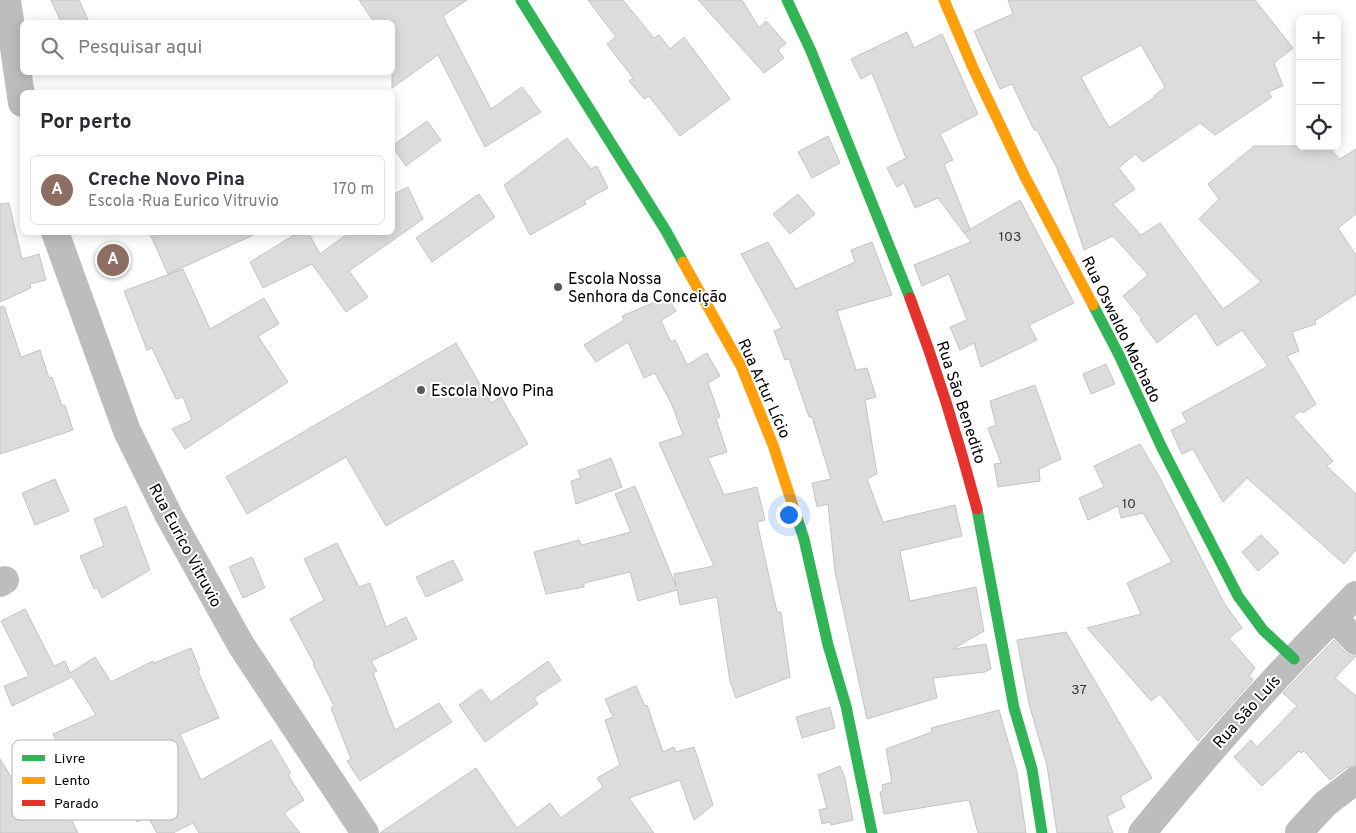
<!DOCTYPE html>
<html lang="pt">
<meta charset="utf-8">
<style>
body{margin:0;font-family:Overpass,sans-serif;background:#f7f7f7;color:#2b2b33}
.controls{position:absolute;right:15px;top:15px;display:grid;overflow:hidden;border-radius:8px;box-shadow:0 2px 12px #0003}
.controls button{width:45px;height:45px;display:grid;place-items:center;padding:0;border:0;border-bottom:1px solid #e1e1e2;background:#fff;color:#2b2b33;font:25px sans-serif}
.you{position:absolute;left:788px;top:514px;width:18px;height:18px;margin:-12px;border:4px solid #fff;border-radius:50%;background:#1a73e8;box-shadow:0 0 0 8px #1a73e833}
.badge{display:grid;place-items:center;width:32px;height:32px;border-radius:50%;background:#d93025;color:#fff;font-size:16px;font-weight:700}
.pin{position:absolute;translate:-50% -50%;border:2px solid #fff;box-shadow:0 1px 5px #0006}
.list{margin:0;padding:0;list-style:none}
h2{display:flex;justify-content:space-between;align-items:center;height:65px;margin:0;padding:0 20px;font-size:21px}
h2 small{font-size:16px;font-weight:400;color:#7c7c81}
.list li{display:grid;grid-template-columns:32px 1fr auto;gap:15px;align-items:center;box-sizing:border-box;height:70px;margin:0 10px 10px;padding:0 10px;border:1px solid #e1e1e2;border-radius:8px}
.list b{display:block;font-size:19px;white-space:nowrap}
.list p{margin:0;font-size:16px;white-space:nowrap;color:#7c7c81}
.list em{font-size:16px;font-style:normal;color:#7c7c81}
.icon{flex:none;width:28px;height:28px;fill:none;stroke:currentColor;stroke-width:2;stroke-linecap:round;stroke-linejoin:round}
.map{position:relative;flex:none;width:1356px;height:833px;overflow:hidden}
.search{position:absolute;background:#fff;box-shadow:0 2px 12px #0003;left:20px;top:20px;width:375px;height:55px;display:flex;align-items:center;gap:12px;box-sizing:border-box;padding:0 18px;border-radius:8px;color:#7c7c81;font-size:19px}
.panel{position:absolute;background:#fff;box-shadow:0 2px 12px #0003;left:20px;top:90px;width:375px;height:145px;border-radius:8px}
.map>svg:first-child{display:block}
</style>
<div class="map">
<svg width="1356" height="833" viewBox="0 0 1356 833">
<rect width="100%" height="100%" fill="#fff"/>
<path fill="#dcdcdc" stroke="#c4c4c4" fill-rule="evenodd" d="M 51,0 L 79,0 L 89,22 L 61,22 Z
M 359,0 L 467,0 L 443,16 L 491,109 L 522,87 L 541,112 L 485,147 L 438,55 L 392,88 L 392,22 L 374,22 Z
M 588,0 L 623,0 L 654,38 L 659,35 L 670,49 L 684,37 L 730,99 L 680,136 L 649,96 L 644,99 L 629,81 L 633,78 L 607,44 L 616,37 Z
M 698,0 L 742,0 L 759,28 L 766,21 L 786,43 L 778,50 L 784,58 L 764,73 Z
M 1008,0 L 1255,0 L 1293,48 L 1274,63 L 1283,86 L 1268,92 L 1272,97 L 1215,135 L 1200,123 L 1143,162 L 1135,154 L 1119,168 L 1135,189 L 1113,204 L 1141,235 L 1160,223 L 1223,309 L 1261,282 L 1199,219 L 1219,199 L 1208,184 L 1254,146 L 1328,146 L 1340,159 L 1356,149 L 1356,214 L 1338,228 L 1356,255 L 1356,294 L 1315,321 L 1316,324 L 1292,332 L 1299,351 L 1287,356 L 1316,404 L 1303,413 L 1301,411 L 1293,416 L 1333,461 L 1327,466 L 1356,494 L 1356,550 L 1344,564 L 1247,478 L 1223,502 L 1193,449 L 1182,454 L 1171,430 L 1187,422 L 1182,413 L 1268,366 L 1242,330 L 1217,346 L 1196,313 L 1157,343 L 1140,320 L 1142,319 L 1123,296 L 1148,275 L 1113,236 L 1084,250 L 1057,168 L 1037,130 L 1034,130 L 1012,84 L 1000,89 L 974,31 L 1013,14 ZM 1141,45 L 1165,87 L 1154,96 L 1155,97 L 1109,128 L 1081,77 Z
M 907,32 L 914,48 L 942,34 L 978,114 L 940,134 L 953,160 L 944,164 L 970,229 L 964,233 L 938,198 L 915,208 L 904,183 L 897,187 L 887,168 L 906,158 L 872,73 L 861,79 L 851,59 Z
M 427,121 L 441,140 L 406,166 L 392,146 Z
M 828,136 L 840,163 L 812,178 L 798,152 Z
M 567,138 L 591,169 L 597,166 L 608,188 L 584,201 L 586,204 L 530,235 L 504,185 Z
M 408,187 L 423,219 L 349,271 L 368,297 L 346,312 L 312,264 L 263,288 L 250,262 L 299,232 L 308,232 L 320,254 L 350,232 L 392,232 L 392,195 Z
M 479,194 L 495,217 L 432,262 L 416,238 Z
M 798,194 L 815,214 L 790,234 L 773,214 Z
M 1020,200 L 1074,303 L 1029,325 L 1037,340 L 981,367 L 974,343 L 960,350 L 950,327 L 967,320 L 949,274 L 922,286 L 914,265 L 971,242 L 964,233 Z
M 9,203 L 22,259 L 39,254 L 46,280 L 30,284 L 31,288 L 0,302 L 0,204 Z
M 149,232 L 260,232 L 168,274 Z
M 768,242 L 796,289 L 855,262 L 851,250 L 872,242 L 892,295 L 837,311 L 856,370 L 867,368 L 876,397 L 865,400 L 877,474 L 867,479 L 883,522 L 955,505 L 962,536 L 900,551 L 910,601 L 976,587 L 984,631 L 953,649 L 986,644 L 991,669 L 985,672 L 933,678 L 937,698 L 867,719 L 835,572 L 828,504 L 817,507 L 812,483 L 831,479 L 812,417 L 809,417 L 789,359 L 785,360 L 774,331 L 782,328 L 741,254 Z
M 183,269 L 210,329 L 264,298 L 279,324 L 258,336 L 288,382 L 185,449 L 172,429 L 192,420 L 183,397 L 176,399 L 152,348 L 147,350 L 124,291 Z
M 665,294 L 676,311 L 661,321 L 671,342 L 675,340 L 687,365 L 707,353 L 720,376 L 708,383 L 720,417 L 716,419 L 727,452 L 708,458 L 724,495 L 757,487 L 765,520 L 757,522 L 777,612 L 781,612 L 790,677 L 736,698 L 730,682 L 717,597 L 680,605 L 677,590 L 638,601 L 630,572 L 584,583 L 584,587 L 546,594 L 534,552 L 579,540 L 582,545 L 631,532 L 615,494 L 635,486 L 676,586 L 674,574 L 714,566 L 659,443 L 683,435 L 672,405 L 655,373 L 644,378 L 628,342 L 596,362 L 584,345 L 624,320 L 622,316 L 650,304 Z
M 4,306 L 21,357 L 40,350 L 49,378 L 52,377 L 62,406 L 65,405 L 73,430 L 0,454 L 0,307 Z
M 456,343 L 491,403 L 501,397 L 528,444 L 386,526 L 346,457 L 247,514 L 226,477 Z
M 1106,364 L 1115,384 L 1091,394 L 1083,374 Z
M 1035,385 L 1061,459 L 1039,469 L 1040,481 L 998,487 L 994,464 L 1001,463 L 988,428 L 996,425 L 990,401 Z
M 1140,444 L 1160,478 L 1224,603 L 1242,628 L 1229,638 L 1255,668 L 1249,676 L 1253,680 L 1198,741 L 1160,694 L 1151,701 L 1087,628 L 1141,614 L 1127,583 L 1172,562 L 1143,513 L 1121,518 L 1118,506 L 1088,520 L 1079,498 L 1104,487 L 1094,466 Z
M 611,458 L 622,487 L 576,504 L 571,481 L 581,478 L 578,471 Z
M 55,479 L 69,511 L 35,525 L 22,493 Z
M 126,506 L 150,570 L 102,598 L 97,587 L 94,589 L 80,556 L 104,546 L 94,519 Z
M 1261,535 L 1279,553 L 1258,571 L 1242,552 Z
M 337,543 L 359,587 L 370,583 L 386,627 L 406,617 L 417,639 L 371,661 L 377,671 L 373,673 L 395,730 L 439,703 L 452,722 L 360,781 L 347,761 L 351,759 L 331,708 L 334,706 L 313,664 L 314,663 L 290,619 L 324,600 L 304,559 Z
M 252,557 L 265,588 L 243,598 L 229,567 Z
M 453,560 L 463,580 L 426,597 L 416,577 Z
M 25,609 L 54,666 L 65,661 L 70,673 L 95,657 L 111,682 L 153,661 L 154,663 L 191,648 L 200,670 L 198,671 L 219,718 L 180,734 L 201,780 L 271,740 L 291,773 L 288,775 L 304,800 L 284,813 L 300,833 L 199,833 L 193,823 L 173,833 L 157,833 L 148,817 L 137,822 L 121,788 L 68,813 L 78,833 L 0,833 L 0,759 L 31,809 L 75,785 L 53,734 L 96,715 L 72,677 L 12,706 L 4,686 L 29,676 L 1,621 Z
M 1066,632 L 1152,778 L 1120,797 L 1125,807 L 1107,816 L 1113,833 L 1057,833 L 1047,766 L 1029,704 L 1017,640 Z
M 1334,640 L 1345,652 L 1351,656 L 1356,656 L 1335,678 L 1356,696 L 1356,765 L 1346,768 L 1330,780 L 1304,751 L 1301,753 L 1299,751 L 1262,786 L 1234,757 L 1251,740 L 1257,747 L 1297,706 L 1283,693 Z
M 548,661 L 561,680 L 534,698 L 538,704 L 485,742 L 459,705 L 481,689 L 491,702 Z
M 636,686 L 645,706 L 647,705 L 663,752 L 674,747 L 676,752 L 694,747 L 713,805 L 694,820 L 680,780 L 629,798 L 654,833 L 380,833 L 476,768 L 517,828 L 550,803 L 561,818 L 603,787 L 597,778 L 620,765 L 605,720 L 613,717 L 605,699 Z
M 830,707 L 835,728 L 802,738 L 796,717 Z
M 999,710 L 1017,772 L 1026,833 L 978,833 L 969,800 L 884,814 L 880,792 L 883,791 L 882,785 L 892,782 L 886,749 L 932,732 L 931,728 Z
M 840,766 L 845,778 L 853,820 L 831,825 L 830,822 L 822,824 L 819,810 L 827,808 L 818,775 Z"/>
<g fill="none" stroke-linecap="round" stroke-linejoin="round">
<path stroke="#bdbdbd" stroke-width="28" d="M 7,0 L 22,103
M 55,232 L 127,431 L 169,516 L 241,645 L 365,833
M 0,583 L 5,580
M 1334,618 L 1356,641
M 1299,832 L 1325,804 L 1356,780
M 1142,833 C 1190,774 1240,716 1292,661 C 1313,638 1335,617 1356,595"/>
<path stroke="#30b455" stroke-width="11" d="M 521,0 L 666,231 L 683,262
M 787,0 L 811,51 L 910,298
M 1093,305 L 1119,355 L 1162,448 L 1238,596 L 1263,630 L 1294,659
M 977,509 L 1014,708 L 1032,769 L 1042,833
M 797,518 L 804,539 L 828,645 L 846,706 L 872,833"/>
<path stroke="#ff9f0a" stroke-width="11" d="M 944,0 L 973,68 L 1024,175 L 1093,305
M 683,262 L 741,366 L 773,445 L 797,518"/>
<path stroke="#e5322d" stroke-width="11" d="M 910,298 C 936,367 958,437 977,509"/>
</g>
<g fill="#595959" stroke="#fff" stroke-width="2">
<circle cx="558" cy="287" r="5"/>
<circle cx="421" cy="390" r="5"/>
</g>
<g text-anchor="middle" stroke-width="4" stroke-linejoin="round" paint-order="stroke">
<g font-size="14" fill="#373737">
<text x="1010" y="241">103</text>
<text x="1129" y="508">10</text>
<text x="1079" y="694">37</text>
</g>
<g font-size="16" fill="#000" stroke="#fff" text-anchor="start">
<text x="568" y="284">Escola Nossa<tspan x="568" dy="18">Senhora da Conceição</tspan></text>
<text x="431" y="396">Escola Novo Pina</text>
</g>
<g font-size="16" fill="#000" stroke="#fff">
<text transform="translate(1122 329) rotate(64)" y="6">Rua Oswaldo Machado</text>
<text transform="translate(765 388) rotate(66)" y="6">Rua Artur Lício</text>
<text transform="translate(962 402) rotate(72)" y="6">Rua São Benedito</text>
<text transform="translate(186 545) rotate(62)" y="6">Rua Eurico Vitruvio</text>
<text transform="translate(1246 711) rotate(-48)" y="6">Rua São Luís</text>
</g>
</g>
<rect x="12" y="740" width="166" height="80" rx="8" fill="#fff" stroke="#b2b2b2" stroke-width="1"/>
<rect x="22" y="755" width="23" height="6" fill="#30b455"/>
<rect x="22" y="777" width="23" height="7" fill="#ff9f0a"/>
<rect x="22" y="800" width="23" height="6" fill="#e5322d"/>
<g font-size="14" fill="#000">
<text x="54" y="763">Livre</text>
<text x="54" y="785">Lento</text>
<text x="54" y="808">Parado</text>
</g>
</svg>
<div class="controls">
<button>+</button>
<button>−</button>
<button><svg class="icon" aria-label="locate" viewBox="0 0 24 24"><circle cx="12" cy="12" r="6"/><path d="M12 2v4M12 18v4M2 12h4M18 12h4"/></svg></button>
</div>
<div class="you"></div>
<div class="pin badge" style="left:113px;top:260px;background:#8d6e63">A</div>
<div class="search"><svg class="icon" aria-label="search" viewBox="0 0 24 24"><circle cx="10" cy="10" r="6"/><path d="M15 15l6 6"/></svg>Pesquisar aqui</div>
<section class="panel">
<h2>Por perto<small></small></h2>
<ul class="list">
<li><span class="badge" style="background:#8d6e63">A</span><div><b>Creche Novo Pina</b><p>Escola · Rua Eurico Vitruvio</p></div><em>170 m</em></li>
</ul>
</section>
</div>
